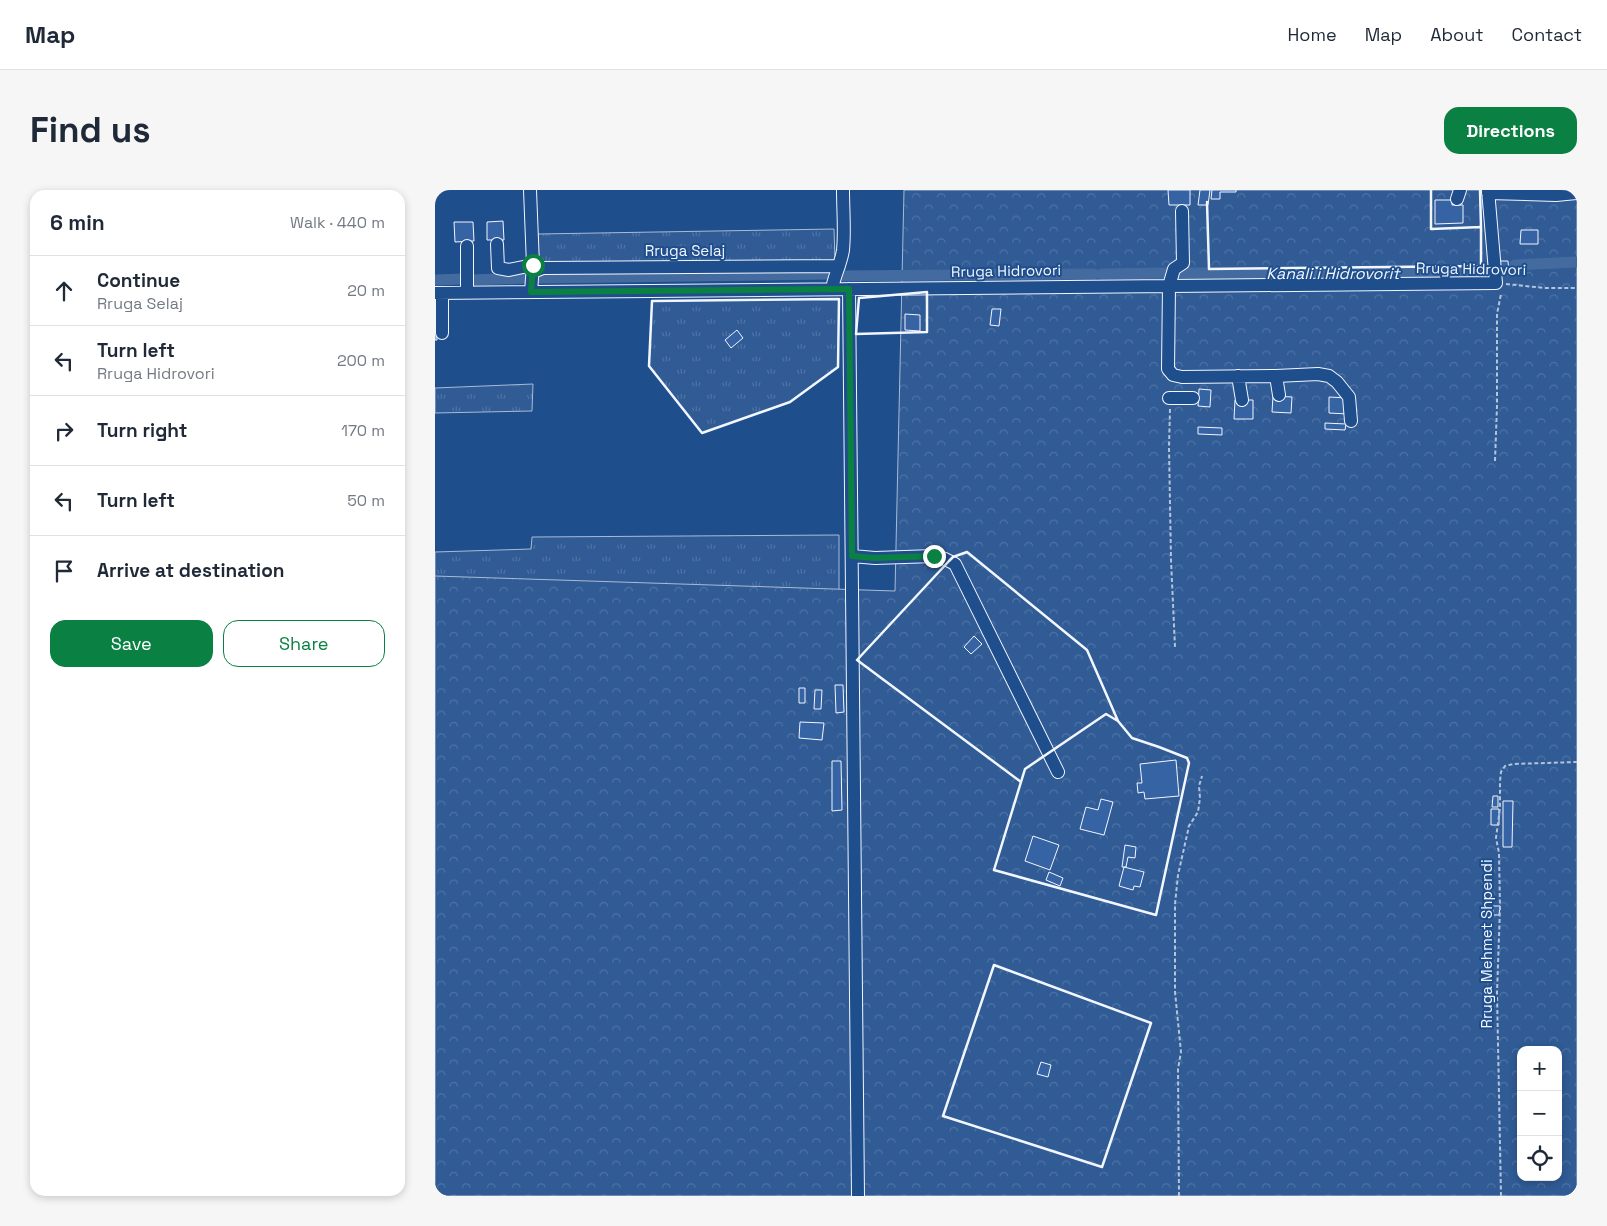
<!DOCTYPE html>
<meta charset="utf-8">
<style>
body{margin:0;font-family:"Space Grotesk",sans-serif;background:#f6f6f7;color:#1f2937}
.controls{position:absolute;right:15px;bottom:15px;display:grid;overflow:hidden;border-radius:10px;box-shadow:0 2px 8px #0003}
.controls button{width:45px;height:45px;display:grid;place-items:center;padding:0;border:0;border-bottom:1px solid #e0e1e3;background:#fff;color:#1f2937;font:25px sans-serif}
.stop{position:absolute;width:15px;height:15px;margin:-11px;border:4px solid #0b8043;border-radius:50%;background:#fff}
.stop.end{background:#0b8043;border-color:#fff;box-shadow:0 1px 5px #0008}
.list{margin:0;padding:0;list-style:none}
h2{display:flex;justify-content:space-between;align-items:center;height:65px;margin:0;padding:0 20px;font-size:21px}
h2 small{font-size:16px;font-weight:400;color:#747a83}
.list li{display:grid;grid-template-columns:32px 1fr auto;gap:15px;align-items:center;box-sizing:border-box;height:70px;padding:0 20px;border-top:1px solid #e0e1e3}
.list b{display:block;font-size:19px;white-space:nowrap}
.list p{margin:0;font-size:16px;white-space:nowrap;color:#747a83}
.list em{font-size:16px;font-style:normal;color:#747a83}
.actions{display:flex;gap:10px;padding:15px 20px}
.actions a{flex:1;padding:11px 0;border:1px solid #0b8043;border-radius:15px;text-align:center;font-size:18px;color:#0b8043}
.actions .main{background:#0b8043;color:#fff}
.icon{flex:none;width:28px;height:28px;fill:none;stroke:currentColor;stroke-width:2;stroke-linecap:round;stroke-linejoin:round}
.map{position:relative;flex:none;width:1142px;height:1006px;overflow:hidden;border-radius:15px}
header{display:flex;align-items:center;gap:30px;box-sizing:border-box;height:70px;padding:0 25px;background:#fff;border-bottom:1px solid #e0e1e3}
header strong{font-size:24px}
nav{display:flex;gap:28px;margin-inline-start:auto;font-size:18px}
.intro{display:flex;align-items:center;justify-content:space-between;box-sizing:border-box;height:120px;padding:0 30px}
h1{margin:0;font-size:35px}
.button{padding:12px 22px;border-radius:15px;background:#0b8043;color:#fff;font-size:18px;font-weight:700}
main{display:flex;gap:30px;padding:0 30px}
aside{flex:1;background:#fff;border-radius:15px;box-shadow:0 2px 8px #0003}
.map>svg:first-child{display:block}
</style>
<header>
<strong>Map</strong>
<nav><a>Home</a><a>Map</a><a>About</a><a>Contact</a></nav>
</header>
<div class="intro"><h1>Find us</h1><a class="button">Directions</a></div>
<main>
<aside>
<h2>6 min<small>Walk · 440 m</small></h2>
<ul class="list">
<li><svg class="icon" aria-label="ahead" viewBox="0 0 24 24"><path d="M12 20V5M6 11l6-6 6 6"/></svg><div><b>Continue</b><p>Rruga Selaj</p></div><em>20 m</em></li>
<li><svg class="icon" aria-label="left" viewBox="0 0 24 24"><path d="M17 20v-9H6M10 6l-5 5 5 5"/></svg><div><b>Turn left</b><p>Rruga Hidrovori</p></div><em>200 m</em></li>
<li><svg class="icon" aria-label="right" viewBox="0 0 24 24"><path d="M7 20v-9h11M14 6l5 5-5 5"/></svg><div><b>Turn right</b></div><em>170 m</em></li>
<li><svg class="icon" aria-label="left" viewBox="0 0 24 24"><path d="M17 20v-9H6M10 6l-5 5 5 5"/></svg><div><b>Turn left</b></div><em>50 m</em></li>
<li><svg class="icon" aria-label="arrive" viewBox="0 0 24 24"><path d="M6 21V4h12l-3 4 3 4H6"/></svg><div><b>Arrive at destination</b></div></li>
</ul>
<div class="actions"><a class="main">Save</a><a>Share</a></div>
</aside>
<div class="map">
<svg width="1142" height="1006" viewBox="0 0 1142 1006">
<defs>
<pattern id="grass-tufts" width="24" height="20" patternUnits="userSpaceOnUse" patternTransform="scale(1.25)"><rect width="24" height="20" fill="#305b95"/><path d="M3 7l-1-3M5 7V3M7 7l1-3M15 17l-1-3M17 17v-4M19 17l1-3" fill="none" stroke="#4e73a5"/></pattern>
<pattern id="park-crowns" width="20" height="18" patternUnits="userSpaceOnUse" patternTransform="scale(1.25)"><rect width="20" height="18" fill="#305b95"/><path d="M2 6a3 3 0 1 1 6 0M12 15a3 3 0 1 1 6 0" fill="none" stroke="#4e73a5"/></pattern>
</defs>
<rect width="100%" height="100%" fill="#1f4e8c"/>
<path fill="url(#grass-tufts)" stroke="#a8bbd7" d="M 399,39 L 400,71 L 103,75 L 103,44 Z
M 404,109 L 403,177 L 355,212 L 267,243 L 214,176 L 217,111 Z
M 98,194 L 97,221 L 0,223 L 0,198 Z
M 404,345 L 404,423 L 0,510 L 0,362 L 96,359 L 97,347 Z"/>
<path fill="url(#park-crowns)" stroke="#a8bbd7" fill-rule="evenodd" d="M 469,0 L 1142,0 L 1142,1006 L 0,1006 L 0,386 L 460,401 ZM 1086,860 L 1123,860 L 1123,987 L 1086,987 Z"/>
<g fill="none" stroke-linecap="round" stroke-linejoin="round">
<path stroke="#446ba0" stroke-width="11" d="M 1080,75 L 1142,72
M 744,83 L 1052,82
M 667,84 L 733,83
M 405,86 L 659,84
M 105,88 L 394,84
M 0,90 L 28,89
M 37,90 L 92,88"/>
</g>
<path fill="#3563a3" stroke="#f2f6ff" d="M 733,0 L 755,0 L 755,15 L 734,15 Z
M 765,0 L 775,0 L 773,15 L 763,15 Z
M 777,0 L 801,0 L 801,2 L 785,2 L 785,9 L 776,9 Z
M 1000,10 L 1017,10 L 1017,15 L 1028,15 L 1028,33 L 1000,34 Z
M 68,31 L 69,50 L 52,50 L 52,32 Z
M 19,32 L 38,32 L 39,51 L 20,52 Z
M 1086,40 L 1103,40 L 1103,54 L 1085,54 Z
M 1065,71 L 1073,71 L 1074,83 L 1066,83 Z
M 557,119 L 566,119 L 564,136 L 555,135 Z
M 470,124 L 485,125 L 485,141 L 470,140 Z
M 0,128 L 1,128 L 2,150 L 0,150 Z
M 302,140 L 308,148 L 296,158 L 290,150 Z
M 764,199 L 776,200 L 775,217 L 763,216 Z
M 838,206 L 857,207 L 856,223 L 837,222 Z
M 894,207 L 913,208 L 913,224 L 894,223 Z
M 800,210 L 818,210 L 818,229 L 799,229 Z
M 890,233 L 911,234 L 910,240 L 890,239 Z
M 763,237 L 787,238 L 787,245 L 763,244 Z
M 539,446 L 547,454 L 536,464 L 529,457 Z
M 400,495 L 408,495 L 409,522 L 401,523 Z
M 364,498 L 370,498 L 370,513 L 364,513 Z
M 380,500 L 387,500 L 386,519 L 379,519 Z
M 365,532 L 389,533 L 387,550 L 364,548 Z
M 741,570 L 744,606 L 710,609 L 709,602 L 703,603 L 702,593 L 707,593 L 705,574 Z
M 397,571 L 406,571 L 407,620 L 397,621 Z
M 1058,606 L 1063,606 L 1063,617 L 1057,617 Z
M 666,609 L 678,612 L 669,645 L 645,639 L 651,617 L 663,620 Z
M 1068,611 L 1078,611 L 1077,657 L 1068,657 Z
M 1056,619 L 1064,619 L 1064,635 L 1056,635 Z
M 598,646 L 624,655 L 615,680 L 590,671 Z
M 690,655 L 701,657 L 700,668 L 693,667 L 691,677 L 687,677 Z
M 689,677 L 709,682 L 705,697 L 699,696 L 698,700 L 684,696 Z
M 614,682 L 628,688 L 625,696 L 611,690 Z
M 1058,716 L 1065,716 L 1064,725 L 1058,725 Z
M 606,872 L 616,875 L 613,887 L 602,884 Z"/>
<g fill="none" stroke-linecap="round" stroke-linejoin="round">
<defs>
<path id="minor" d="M 95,0 L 98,75 L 96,102
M 1053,3 L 1121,5 L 1142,3
M 1022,9 L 1025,0
M 747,21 L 748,73 L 739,79 L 734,96 L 733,179 L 738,185 L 747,187 L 841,186 L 883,184 L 894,186 L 902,192 L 914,207 L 916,231
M 62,54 L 63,78 L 74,80 L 98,75
M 32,56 L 32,102
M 98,82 L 108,78 L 404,76
M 397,99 C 399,86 406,74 408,60 C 410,41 408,20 408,0
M 414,99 L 423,1006
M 0,103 L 1061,93 L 1053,0
M 7,143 L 7,103
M 803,186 L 807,210
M 841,186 L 844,205
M 734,208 L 758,208
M 417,366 L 440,368 L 499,366 L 510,369 L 520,374 L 623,582"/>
</defs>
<use href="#minor" stroke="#f2f6ff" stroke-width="14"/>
<path stroke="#b3c4dc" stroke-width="2" stroke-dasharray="4 2.5" stroke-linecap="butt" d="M 1071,94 L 1110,98 L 1142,98
M 735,219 L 734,257 L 736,370 L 740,457
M 1060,271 L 1062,216 L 1062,124 L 1066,104
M 744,1006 L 743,879 L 746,862 L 740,802 L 740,714 L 743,685 L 754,636 L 763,622 L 765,608 L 764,596 L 767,586
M 1066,1006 L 1062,803 L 1065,718 L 1064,663 L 1061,648 L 1065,618 L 1065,591 L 1066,582 L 1070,576 L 1078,574 L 1142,572"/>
<use href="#minor" stroke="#1f4e8c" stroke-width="12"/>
<path stroke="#f2f6ff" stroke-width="2.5" d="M 772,12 L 774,79 L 1046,76 L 1046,37 L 996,39 L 996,0
M 1044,37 L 1046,37 L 1045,0
M 492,102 L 492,142 L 421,144 L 424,108 Z
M 404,109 L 403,177 L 355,212 L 267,243 L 214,176 L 217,111 Z
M 532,362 L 652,460 L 683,531 L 671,524 L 590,579 L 586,592 L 422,470 L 514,371 L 518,367 Z
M 671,524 L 683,531 L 697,548 L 724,557 L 752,568 L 754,573 L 721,725 L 559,680 L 590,579 Z
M 559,775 L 716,833 L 667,977 L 508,926 Z"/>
</g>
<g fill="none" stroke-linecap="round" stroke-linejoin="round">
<path stroke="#0b8043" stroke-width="6" d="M 98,75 L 96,102 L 414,99 L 417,366 L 440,368 L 499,366"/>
</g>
<g text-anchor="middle" stroke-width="4" stroke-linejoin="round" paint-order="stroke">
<g font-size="15" fill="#f2f6ff" stroke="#1f4e8c">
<text x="250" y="66">Rruga Selaj</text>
<text transform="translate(1036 79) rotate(1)" y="5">Rruga Hidrovori</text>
<text transform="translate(571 81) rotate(-1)" y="5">Rruga Hidrovori</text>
<text transform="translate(1052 754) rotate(-90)" y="5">Rruga Mehmet Shpendi</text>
</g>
<g font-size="16" font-style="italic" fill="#f2f6ff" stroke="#1f4e8c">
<text x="898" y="89">Kanali i Hidrovorit</text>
</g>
</g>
</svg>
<div class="controls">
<button>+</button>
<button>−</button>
<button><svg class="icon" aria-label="locate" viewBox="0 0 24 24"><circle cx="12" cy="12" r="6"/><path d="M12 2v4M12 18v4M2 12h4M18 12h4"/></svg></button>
</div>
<div class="stop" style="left:98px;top:75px"></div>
<div class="stop end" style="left:499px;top:366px"></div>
</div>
</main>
